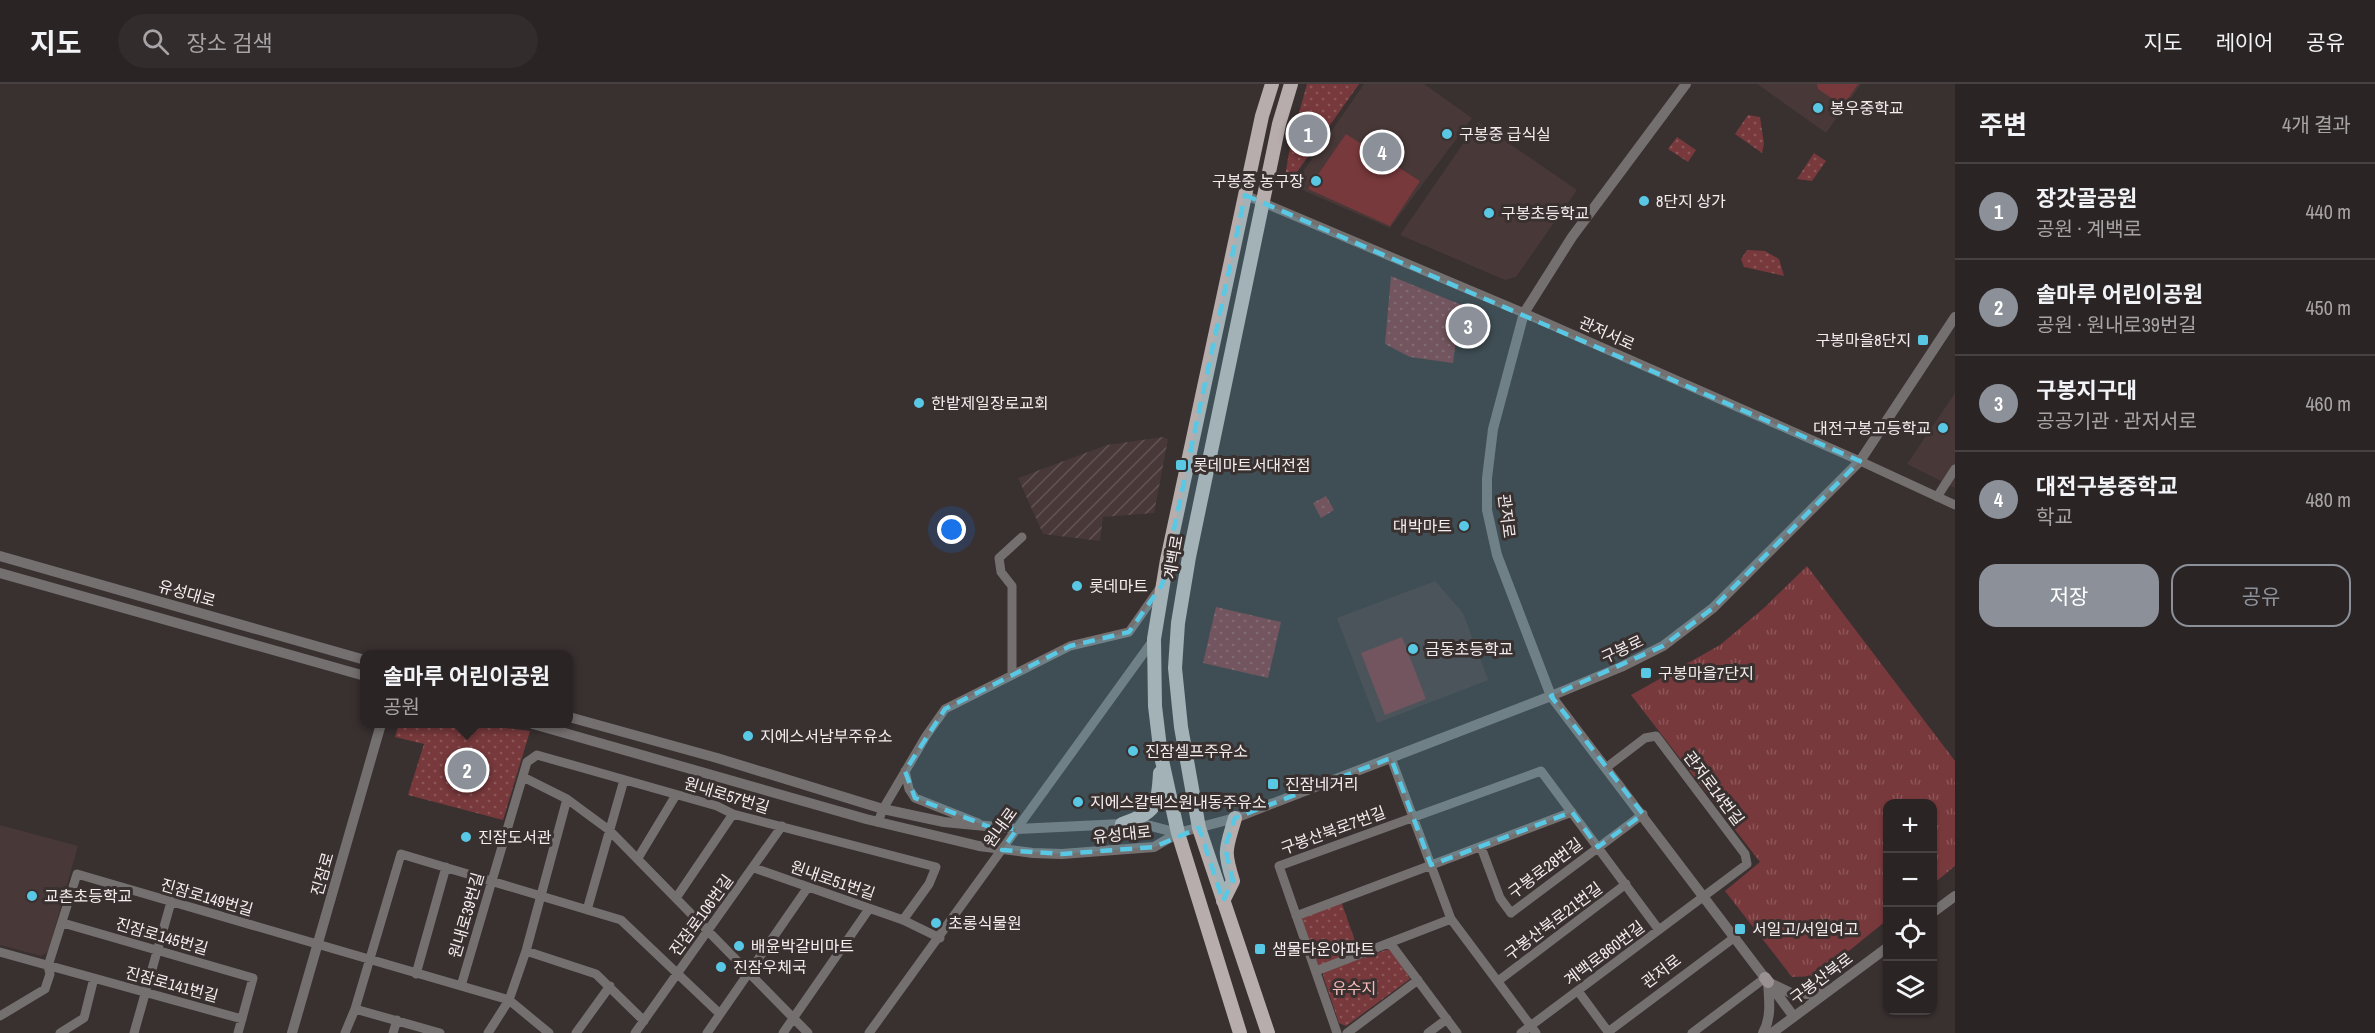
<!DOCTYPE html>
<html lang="ko">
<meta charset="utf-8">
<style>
body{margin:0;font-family:"Archivo Narrow","Noto Sans KR",sans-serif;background:#332c2c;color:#f1f3f6}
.controls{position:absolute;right:18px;bottom:18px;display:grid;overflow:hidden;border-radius:12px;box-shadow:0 2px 4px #0004}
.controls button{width:54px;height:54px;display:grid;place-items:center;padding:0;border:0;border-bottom:2px solid #474141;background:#2b2424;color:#f1f3f6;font:30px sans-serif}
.you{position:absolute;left:952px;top:446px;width:21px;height:21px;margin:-15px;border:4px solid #fff;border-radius:50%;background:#1a73e8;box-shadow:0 0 0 9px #1a73e833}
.badge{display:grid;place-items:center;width:39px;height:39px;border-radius:50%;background:#8c9099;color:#fff;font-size:20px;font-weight:700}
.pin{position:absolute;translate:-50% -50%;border:3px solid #fff;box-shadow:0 2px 6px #0006}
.popup{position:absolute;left:360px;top:566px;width:213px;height:78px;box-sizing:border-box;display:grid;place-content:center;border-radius:12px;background:#2b2424;filter:drop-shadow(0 2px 4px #0005);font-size:20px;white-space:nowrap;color:#a6a4a6}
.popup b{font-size:22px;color:#f1f3f6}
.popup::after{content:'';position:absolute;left:50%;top:100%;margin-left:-12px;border:12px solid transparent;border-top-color:#2b2424}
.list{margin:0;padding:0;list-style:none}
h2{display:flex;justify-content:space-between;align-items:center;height:78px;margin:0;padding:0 24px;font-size:26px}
h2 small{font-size:20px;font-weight:400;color:#a6a4a6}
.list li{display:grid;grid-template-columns:39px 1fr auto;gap:18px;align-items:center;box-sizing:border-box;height:96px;padding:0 24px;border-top:2px solid #474141}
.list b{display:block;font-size:22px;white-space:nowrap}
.list p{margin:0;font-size:20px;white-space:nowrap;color:#a6a4a6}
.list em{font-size:20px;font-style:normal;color:#a6a4a6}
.actions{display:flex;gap:12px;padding:18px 24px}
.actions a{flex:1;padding:14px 0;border:2px solid #8c9099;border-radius:18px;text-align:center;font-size:21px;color:#8c9099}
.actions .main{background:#8c9099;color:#fff}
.icon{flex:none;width:33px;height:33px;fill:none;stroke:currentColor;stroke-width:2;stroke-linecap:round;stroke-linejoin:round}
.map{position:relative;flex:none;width:1955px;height:949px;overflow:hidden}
header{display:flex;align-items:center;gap:36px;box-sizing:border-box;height:84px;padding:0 30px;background:#2b2424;border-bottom:2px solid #474141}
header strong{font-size:28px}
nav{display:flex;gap:33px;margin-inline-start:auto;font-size:21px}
.search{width:420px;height:54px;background:#332c2c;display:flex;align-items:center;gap:15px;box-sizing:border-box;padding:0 21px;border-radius:33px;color:#a6a4a6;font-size:22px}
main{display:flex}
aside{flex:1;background:#2b2424}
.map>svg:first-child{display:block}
</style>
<header>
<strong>지도</strong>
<div class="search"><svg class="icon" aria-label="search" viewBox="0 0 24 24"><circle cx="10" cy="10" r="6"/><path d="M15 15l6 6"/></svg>장소 검색</div>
<nav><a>지도</a><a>레이어</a><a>공유</a></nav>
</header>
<main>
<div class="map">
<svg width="1955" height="949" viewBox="0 0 1955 949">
<defs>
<pattern id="industrial-furrows" width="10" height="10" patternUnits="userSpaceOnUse" patternTransform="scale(1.5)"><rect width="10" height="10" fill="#483838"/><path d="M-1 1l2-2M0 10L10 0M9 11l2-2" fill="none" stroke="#635555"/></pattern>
<pattern id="grass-tufts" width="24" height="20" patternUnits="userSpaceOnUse" patternTransform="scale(1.5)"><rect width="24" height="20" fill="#78393c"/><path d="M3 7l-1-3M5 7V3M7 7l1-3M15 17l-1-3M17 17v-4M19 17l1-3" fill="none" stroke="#8c5658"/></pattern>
<pattern id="park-dots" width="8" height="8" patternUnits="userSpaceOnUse" patternTransform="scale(1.5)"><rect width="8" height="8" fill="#78393c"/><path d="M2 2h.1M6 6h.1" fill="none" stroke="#8c5658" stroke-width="1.8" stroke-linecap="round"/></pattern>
</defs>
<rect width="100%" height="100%" fill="#393030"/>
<path fill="#483838" d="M 1364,0 L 1424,0 L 1472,34 L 1390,144 L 1293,102 Z
M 1757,0 L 1861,0 L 1826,49 Z
M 1478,38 L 1577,106 L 1516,193 L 1505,196 L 1400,151 Z
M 1955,309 L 1955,404 L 1907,380 Z
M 1435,497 L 1463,529 L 1488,596 L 1377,639 L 1337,534 Z
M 0,741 L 78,762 L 48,868 L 41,872 L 0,861 Z"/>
<path fill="url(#industrial-furrows)" d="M 1163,353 L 1168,355 L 1154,429 L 1103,433 L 1100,457 L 1043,450 L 1018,394 L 1107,361 Z"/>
<path fill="url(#grass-tufts)" d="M 1807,482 L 1955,677 L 1955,782 L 1933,800 L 1932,720 L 1888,720 L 1887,836 L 1818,892 L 1792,893 L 1725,807 L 1760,778 L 1631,611 L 1720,561 L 1765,523 Z"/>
<path fill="url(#park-dots)" d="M 1307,0 L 1359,0 L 1292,95 L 1285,93 L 1290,62 Z
M 1748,31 L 1760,33 L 1764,60 L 1762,69 L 1735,50 Z
M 1677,53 L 1696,66 L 1688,78 L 1668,65 Z
M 1814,69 L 1826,77 L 1812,97 L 1797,95 Z
M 1747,166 L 1765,167 L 1779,175 L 1784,192 L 1744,183 L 1741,175 Z
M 1391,192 L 1464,222 L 1457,246 L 1453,279 L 1410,273 L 1385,260 Z
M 1326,412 L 1334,426 L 1321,434 L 1313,419 Z
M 1216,523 L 1281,538 L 1268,594 L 1203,579 Z
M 399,640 L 473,640 L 530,647 L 503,736 L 408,711 L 424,660 L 395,653 Z
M 1341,817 L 1359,868 L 1319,884 L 1301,832 Z
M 1392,864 L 1410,895 L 1346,942 L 1339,939 L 1323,892 L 1324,887 Z"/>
<path fill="#78393c" d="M 1817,0 L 1858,0 L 1843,22 L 1818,5 Z
M 1346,50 L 1420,97 L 1390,142 L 1308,105 Z
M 1402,553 L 1426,615 L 1385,631 L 1361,569 Z"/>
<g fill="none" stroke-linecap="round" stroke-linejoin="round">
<path stroke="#757070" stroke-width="9" d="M 1245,111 L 1524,229 L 1860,377 L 1955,421
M 1937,413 L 1955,385
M 1012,590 L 1012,502 L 1001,488 L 999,474 L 1022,453
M 1391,674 L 1451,835 L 1536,949
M 905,687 L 909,705 L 915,714 L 978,739
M 523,693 L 567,715 L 609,746 L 808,949
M 878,738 L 883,725 L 926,652 L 945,625 L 1070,562 L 1129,548 L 1162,501
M 1481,763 L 1500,814 L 1511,829 L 1643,730
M 638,774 L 676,711
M 754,784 L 903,836 L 940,854
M 676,814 L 733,730
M 587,826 L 624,696
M 1296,832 L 1572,728
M 63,839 L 253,894 L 238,949
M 1390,859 L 1457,949
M 526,867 L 596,890 L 644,937
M 0,868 L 242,935
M 1316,887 L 1451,835
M 416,890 L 446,783
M 1498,897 L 1626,800
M 461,902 L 527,678 L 537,671 L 717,722 L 733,730 L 936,783 L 929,800 L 903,836
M 1578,907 L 1609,949
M 355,925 L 440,949
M 0,932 L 45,905 L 50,890 L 48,882 L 77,790 L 509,916 L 549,949
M 1608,948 L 1735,853
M 60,949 L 84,934 L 94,894
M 134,949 L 171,818
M 345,949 L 355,925 L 401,770 L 621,836 L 720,930
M 393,949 L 397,936
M 488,949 L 509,916 L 526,867 L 567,715
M 576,949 L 610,902
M 635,949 L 782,742
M 707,949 L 808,803
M 783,949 L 869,825
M 869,949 L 1154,555
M 1337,949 L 1279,782 L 1541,687 L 1659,846
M 1347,949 L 1418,896
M 1428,949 L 1447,935
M 1521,949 L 1747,780 L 1745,770 L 1656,652 L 1645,654 L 1607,683
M 1692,949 L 1765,894"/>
<path stroke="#757070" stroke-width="10" d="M 1686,0 L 1572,153 L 1524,229 L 1493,345 L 1487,394 L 1487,426 L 1497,471 L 1551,612 L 1765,894
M 0,472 L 365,576
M 0,489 L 365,592
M 569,633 L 717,674 L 883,725 L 944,738 L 1017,745 L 1122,740 L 1147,741 L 1178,749
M 533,640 L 866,735 L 979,762 L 1033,769 L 1062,770 L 1154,763 L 1178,749 L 1235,734 L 1551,612 L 1621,583 L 1663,562 L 1713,524 L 1860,377 L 1955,233
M 1932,829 L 1955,812
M 1768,898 L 1791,909 L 1807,910 L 1827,906
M 1769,899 L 1794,933
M 292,949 L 381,640
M 1763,949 C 1772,933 1769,915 1768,898
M 1772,949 L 1888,863"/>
<path stroke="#9a9292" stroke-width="12" d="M 1765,894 L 1768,898"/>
<path stroke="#b6adac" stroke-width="14" d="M 1122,740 C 1155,728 1158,724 1160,689
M 1223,817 L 1233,797 C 1223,765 1226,766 1235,734
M 1240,949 L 1178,749 L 1161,672 L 1155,622 L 1154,555 L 1167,476 L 1262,32 L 1272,0
M 1268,949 L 1199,744 L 1181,643 L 1175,584 L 1178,539 L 1189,473 L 1279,40 L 1291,0"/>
</g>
<path fill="#59c8e4" fill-opacity="0.2" stroke="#59c8e4" stroke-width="4.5" stroke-dasharray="12 8" stroke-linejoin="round" d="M 1245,111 L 1860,377 L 1713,524 L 1663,562 L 1551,612 L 1643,730 L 1598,763 L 1572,728 L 1431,781 L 1391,674 L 1235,734 L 1225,763 L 1233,797 L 1223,817 L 1199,744 L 1154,763 L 1062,770 L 1002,766 L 1017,745 L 992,744 L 915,714 L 905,687 L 945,625 L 1070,562 L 1129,548 L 1162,501 Z"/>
<g fill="#59c8e4" stroke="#393030" stroke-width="2">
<circle cx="1818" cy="24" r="6"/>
<circle cx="1447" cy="50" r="6"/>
<circle cx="1316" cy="97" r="6"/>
<circle cx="1644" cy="117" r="6"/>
<circle cx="1489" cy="129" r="6"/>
<rect x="1917" y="250" width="12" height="12" rx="3"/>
<circle cx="919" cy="319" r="6"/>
<circle cx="1943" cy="344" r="6"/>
<rect x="1175" y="375" width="12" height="12" rx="3"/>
<circle cx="1464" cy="442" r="6"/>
<circle cx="1077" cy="502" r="6"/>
<circle cx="1413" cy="565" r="6"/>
<rect x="1640" y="583" width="12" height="12" rx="3"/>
<circle cx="748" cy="652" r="6"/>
<circle cx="1133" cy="667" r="6"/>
<rect x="1267" y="694" width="12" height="12" rx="3"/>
<circle cx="1078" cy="718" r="6"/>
<circle cx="466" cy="753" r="6"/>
<circle cx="32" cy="812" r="6"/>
<circle cx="936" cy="839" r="6"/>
<rect x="1734" y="839" width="12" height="12" rx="3"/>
<circle cx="739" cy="862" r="6"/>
<rect x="1254" y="859" width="12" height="12" rx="3"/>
<circle cx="721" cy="883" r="6"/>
</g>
<g text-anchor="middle" stroke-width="6" stroke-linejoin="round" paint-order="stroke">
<g font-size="16" fill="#f3eded" stroke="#393030" text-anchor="start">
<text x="1830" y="30">봉우중학교</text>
<text x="1459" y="56">구봉중 급식실</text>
<text x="1304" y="103" text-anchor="end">구봉중 농구장</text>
<text x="1656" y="123">8단지 상가</text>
<text x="1501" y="135">구봉초등학교</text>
<text x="1911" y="262" text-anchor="end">구봉마을8단지</text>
<text x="931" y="325">한밭제일장로교회</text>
<text x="1931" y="350" text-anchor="end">대전구봉고등학교</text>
<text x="1193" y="387">롯데마트서대전점</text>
<text x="1452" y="448" text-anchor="end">대박마트</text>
<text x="1089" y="508">롯데마트</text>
<text x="1425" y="571">금동초등학교</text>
<text x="1658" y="595">구봉마을7단지</text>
<text x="760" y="658">지에스서남부주유소</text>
<text x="1145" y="673">진잠셀프주유소</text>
<text x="1285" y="706">진잠네거리</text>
<text x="1090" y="724">지에스칼텍스원내동주유소</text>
<text x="478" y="759">진잠도서관</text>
<text x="44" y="818">교촌초등학교</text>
<text x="948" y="845">초롱식물원</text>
<text x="1752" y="851">서일고/서일여고</text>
<text x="751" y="868">배윤박갈비마트</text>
<text x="1272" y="871">샘물타운아파트</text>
<text x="733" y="889">진잠우체국</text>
</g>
<g font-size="16" fill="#f3eded" stroke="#393030">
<text transform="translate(1607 249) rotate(24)" y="6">관저서로</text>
<text transform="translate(1507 432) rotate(83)" y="6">관저로</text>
<text transform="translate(1173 473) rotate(-80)" y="6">계백로</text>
<text transform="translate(187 509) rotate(16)" y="6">유성대로</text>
<text transform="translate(1622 565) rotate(-25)" y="6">구봉로</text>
<text transform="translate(1714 704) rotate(53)" y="6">관저로14번길</text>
<text transform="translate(727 711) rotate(17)" y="6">원내로57번길</text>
<text transform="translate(1000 743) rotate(-54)" y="6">원내로</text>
<text transform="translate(1333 746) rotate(-20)" y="6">구봉산북로7번길</text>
<text transform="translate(1122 750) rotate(-6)" y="6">유성대로</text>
<text transform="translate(1545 784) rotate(-37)" y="6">구봉로28번길</text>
<text transform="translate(322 790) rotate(-74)" y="6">진잠로</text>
<text transform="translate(833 796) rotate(19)" y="6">원내로51번길</text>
<text transform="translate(207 813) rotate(16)" y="6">진잠로149번길</text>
<text transform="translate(466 831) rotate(-74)" y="6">원내로39번길</text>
<text transform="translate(701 831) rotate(-54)" y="6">진잠로106번길</text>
<text transform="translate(1553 837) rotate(-37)" y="6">구봉산북로21번길</text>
<text transform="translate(162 852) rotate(16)" y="6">진잠로145번길</text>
<text transform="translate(1604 869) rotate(-37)" y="6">계백로860번길</text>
<text transform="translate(1661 887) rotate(-37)" y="6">관저로</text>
<text transform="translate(1821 894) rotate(-37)" y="6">구봉산북로</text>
<text transform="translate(172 900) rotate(15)" y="6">진잠로141번길</text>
</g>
<g font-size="16" fill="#f9baba" stroke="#393030">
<text x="1354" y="910">유수지</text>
</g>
</g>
</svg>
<div class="controls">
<button>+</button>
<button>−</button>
<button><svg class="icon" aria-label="locate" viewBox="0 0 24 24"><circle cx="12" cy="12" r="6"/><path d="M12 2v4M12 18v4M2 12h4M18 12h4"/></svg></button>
<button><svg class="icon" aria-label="layers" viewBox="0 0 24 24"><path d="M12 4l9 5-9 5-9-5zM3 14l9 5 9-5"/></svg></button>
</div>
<div class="you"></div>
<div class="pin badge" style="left:1308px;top:50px">1</div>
<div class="pin badge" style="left:467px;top:686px">2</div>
<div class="popup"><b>솔마루 어린이공원</b>공원</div>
<div class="pin badge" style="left:1468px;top:242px">3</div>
<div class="pin badge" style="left:1382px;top:68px">4</div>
</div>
<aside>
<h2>주변<small>4개 결과</small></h2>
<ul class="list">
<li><span class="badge">1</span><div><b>장갓골공원</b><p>공원 · 계백로</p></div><em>440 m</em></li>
<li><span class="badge">2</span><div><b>솔마루 어린이공원</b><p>공원 · 원내로39번길</p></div><em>450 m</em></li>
<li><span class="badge">3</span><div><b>구봉지구대</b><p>공공기관 · 관저서로</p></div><em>460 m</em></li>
<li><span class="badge">4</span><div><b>대전구봉중학교</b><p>학교</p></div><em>480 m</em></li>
</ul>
<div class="actions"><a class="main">저장</a><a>공유</a></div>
</aside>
</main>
